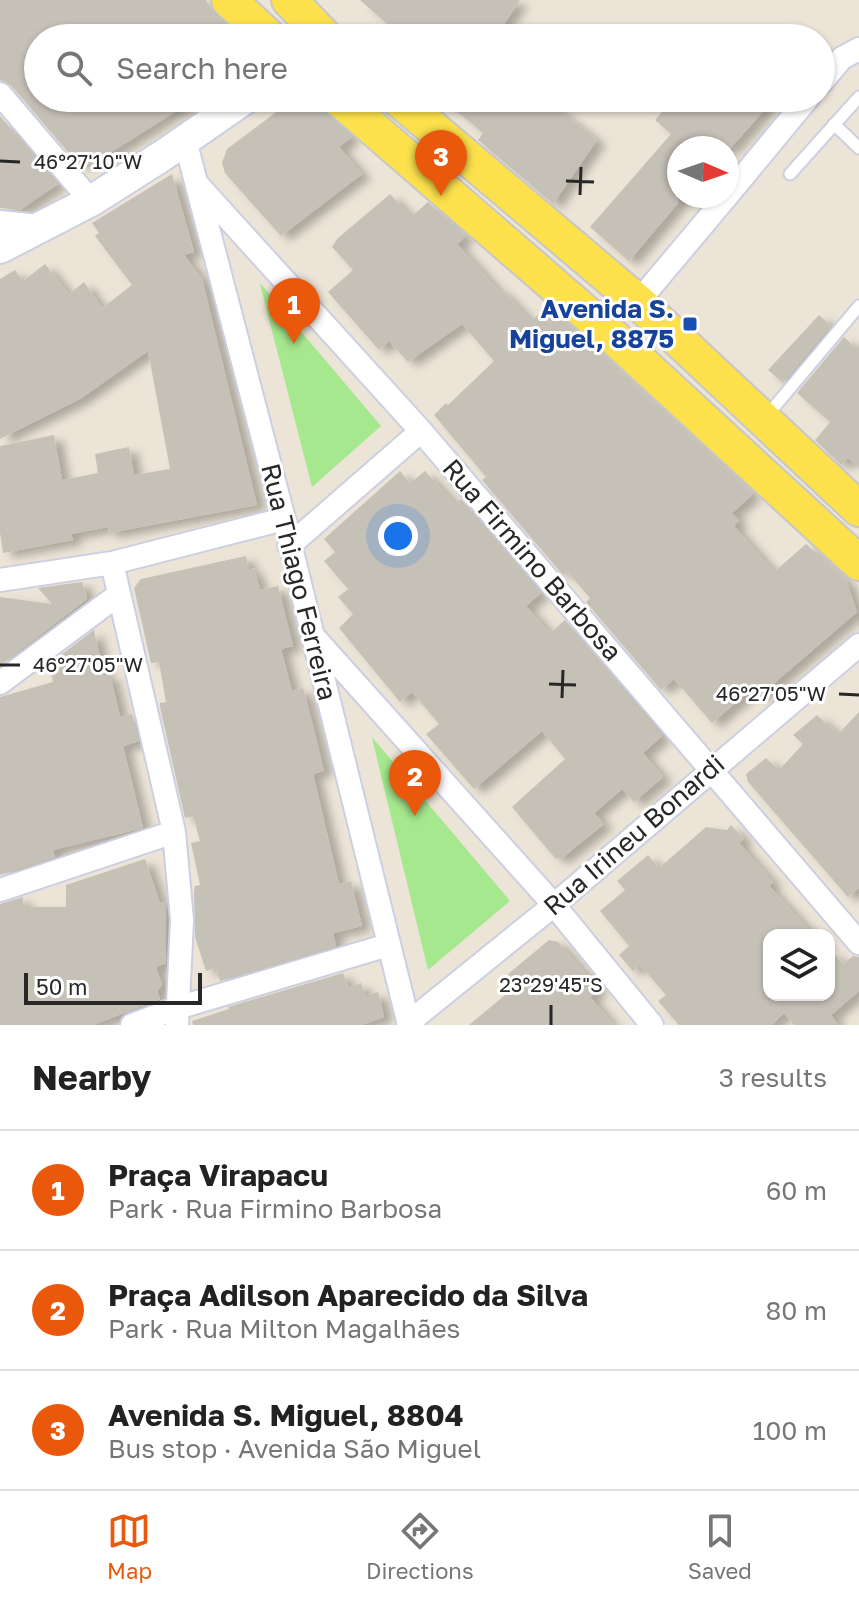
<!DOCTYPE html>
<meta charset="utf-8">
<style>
body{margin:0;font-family:"Golos Text",sans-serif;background:#f6f6f6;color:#222}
.controls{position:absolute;right:24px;bottom:24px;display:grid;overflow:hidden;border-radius:16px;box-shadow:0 2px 6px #0004}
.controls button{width:72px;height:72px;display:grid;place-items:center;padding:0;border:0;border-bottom:2px solid #e0e0e0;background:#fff;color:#222;font:40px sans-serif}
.compass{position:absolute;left:667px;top:136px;width:72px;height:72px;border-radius:50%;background:#fff;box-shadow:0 2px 6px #0004;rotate:92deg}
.scale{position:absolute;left:24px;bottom:20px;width:178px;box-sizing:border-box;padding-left:8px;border:4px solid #272727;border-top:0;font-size:22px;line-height:28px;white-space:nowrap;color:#272727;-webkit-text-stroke:6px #fff;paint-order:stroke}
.you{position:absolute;left:398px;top:536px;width:28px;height:28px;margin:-20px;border:6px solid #fff;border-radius:50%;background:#1a73e8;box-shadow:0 0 0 12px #1a73e833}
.badge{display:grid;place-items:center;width:52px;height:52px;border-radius:50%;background:#ea580c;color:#fff;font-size:26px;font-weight:700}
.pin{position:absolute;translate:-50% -66px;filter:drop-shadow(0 2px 4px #0008)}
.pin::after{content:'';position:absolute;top:42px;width:28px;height:24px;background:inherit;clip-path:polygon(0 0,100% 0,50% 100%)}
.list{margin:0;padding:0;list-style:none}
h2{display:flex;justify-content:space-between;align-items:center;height:104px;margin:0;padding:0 32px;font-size:34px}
h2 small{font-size:26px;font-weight:400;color:#767676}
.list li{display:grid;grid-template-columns:52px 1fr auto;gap:24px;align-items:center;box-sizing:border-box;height:120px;padding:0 32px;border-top:2px solid #e0e0e0}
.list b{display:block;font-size:30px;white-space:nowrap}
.list p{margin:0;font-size:26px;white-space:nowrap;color:#767676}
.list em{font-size:26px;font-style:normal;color:#767676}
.icon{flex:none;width:44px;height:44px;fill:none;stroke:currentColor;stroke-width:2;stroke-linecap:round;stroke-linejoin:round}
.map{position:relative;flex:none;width:859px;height:1025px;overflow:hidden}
.search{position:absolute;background:#fff;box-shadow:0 2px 6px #0004;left:24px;right:24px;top:24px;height:88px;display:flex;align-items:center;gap:20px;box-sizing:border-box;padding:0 28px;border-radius:44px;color:#767676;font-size:30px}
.sheet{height:464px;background:#fff}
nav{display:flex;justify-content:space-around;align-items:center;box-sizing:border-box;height:112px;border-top:2px solid #e0e0e0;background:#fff;font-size:22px;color:#767676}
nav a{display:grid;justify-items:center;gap:4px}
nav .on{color:#ea580c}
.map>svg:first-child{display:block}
</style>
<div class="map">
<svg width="859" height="1025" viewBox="0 0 859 1025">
<defs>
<filter id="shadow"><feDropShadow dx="9" dy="5" stdDeviation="4" flood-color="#0004"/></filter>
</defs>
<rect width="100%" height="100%" fill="#ece4d7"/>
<path fill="#a5e88e" d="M 260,283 L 381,426 L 312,487 L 261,288 Z
M 371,736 L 510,901 L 428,970 L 372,738 Z"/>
<path fill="#c6c1b7" filter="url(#shadow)" d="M 0,0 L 206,0 L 215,15 L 241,38 L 38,38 L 38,98 L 197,98 L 94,163 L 78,164 L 11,85 L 0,80 Z
M 360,0 L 520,0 L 495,38 L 403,38 Z
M 295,98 L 312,98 L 352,137 L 339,147 L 362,174 L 281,236 L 225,173 L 222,163 L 227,149 Z
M 441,98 L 544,98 L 597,140 L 553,204 L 478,140 L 483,133 Z
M 674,98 L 757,98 L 767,107 L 727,152 L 727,148 L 679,148 L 679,202 L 629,261 L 590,227 L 671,134 L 655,120 Z
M 0,116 L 58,184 L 20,210 L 0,208 Z
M 172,174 L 194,252 L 184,255 L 202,279 L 257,505 L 109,533 L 108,527 L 71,534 L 73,540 L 3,553 L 0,533 L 0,446 L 54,435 L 62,480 L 98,473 L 95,454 L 129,447 L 134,475 L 170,469 L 148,351 L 80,399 L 0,439 L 0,279 L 15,270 L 23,281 L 45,264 L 69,294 L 84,282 L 102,308 L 132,285 L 95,236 L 99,233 L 92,223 Z
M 390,194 L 411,217 L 428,202 L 466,236 L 457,244 L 499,291 L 501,289 L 531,321 L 548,307 L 753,494 L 732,513 L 739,521 L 734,526 L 774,572 L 806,544 L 847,582 L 857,612 L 758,697 L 752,689 L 712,723 L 674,679 L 661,690 L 586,602 L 590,598 L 567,571 L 563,575 L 482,480 L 486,477 L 434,415 L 446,403 L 448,405 L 494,361 L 462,324 L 408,362 L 389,341 L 379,350 L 328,292 L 353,270 L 332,247 L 337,239 Z
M 819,315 L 831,326 L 783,383 L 768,370 Z
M 844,337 L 859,351 L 859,467 L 848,458 L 841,465 L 815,440 L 830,422 L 797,393 Z
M 400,471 L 410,483 L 425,471 L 455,504 L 461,499 L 541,593 L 526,606 L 550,633 L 565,620 L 662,736 L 643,753 L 663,777 L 634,802 L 622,789 L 594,813 L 604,824 L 562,858 L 555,858 L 512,807 L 565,759 L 542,731 L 474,789 L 426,734 L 439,724 L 412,692 L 400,702 L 339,628 L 353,614 L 338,597 L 348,589 L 324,561 L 335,552 L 324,539 Z
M 246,556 L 249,570 L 254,568 L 260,590 L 278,586 L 293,646 L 281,649 L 292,691 L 303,688 L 314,730 L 324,771 L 313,774 L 339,884 L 351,881 L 362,926 L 333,933 L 336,946 L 220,981 L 216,968 L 206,971 L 195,937 L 194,892 L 195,886 L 200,885 L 191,843 L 200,841 L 193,816 L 185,818 L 160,707 L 160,703 L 166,702 L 159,662 L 151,663 L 134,588 L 141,579 Z
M 82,582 L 87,599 L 0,666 L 0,597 L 52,604 L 38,588 Z
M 94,630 L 104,676 L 110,674 L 120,717 L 132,714 L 139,741 L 123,746 L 143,828 L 53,850 L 55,857 L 0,875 L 0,697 L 53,682 L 49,664 Z
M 859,712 L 859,888 L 848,897 L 748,782 L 746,774 L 766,758 L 779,770 L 803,744 L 793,735 L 817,715 L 838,734 Z
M 731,825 L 744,839 L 739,843 L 773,882 L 769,886 L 814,935 L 769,935 L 769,995 L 829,995 L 829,948 L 843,964 L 853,956 L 859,957 L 859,991 L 831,1015 L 838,1025 L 794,1025 L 784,1013 L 772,1025 L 679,1025 L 658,1001 L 666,995 L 640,965 L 633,971 L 619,955 L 629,946 L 600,911 L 625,890 L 617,881 L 648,855 L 659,868 L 706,827 L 727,830 Z
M 145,859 L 160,903 L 166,901 L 166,963 L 156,967 L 162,985 L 157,991 L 160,999 L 93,1025 L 0,1025 L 0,904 L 23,897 L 23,907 L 66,907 L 66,885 Z
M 549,940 L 558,942 L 599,989 L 590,997 L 614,1025 L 469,1025 L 517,985 L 508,974 Z
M 343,973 L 348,987 L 361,983 L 365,996 L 378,992 L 384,1017 L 361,1025 L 193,1025 L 192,1021 L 229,1009 L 228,1007 Z"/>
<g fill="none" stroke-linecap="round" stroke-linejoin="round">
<defs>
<path id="lane" d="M 834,124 L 859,148
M 790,174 L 859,97
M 765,418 L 859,306"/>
<path id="street" d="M 821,83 L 842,58 L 859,49
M 0,94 L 91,201
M 185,140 L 284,519 L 409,1025
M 197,184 L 421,431 L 859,943
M 727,196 L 808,98
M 0,222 L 40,226
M 638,302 L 727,196
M 289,546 L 421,431
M 112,563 L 174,832 L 182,920 L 177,1025
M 0,580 L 112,563 L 284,519
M 314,637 L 554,905 L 652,1025
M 0,683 L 118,595
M 0,890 L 174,832
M 408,1023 L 554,905 L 859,645
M 132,1025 L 177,1008 L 388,945"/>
<path id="secondary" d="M 0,248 L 91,201 L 162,156 L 246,98"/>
<path id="primary" d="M 229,0 L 270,38
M 289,0 L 326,38
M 338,98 L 608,332 L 859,563
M 397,98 L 638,302 L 859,509"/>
</defs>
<use href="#lane" stroke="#cccfe2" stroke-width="15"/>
<use href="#street" stroke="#cccfe2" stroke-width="26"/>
<use href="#secondary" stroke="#cccfe2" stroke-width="34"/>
<use href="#primary" stroke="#c7c7c7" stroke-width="38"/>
<use href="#lane" stroke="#fff" stroke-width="11"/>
<use href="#street" stroke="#fff" stroke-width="22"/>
<use href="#secondary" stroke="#fff" stroke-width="30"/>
<use href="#primary" stroke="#fce14c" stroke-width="34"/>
</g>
<path fill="none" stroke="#272727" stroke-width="3" d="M 0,161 L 20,162M 566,181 L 594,182M 580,195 L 581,167M 0,665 L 20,665M 549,684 L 576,685M 839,694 L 859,695M 562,698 L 563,670M 551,1025 L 551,1005"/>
<rect fill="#1a4fb4" stroke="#fff" stroke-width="3" x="682" y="316" width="16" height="16" rx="4"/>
<g text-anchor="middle" stroke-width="6" stroke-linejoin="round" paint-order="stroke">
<g font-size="26" font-weight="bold" fill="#164399" stroke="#fff" text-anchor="end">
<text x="674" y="318">Avenida S.<tspan x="674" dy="30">Miguel, 8875</tspan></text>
</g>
<g font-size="26" fill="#272727" stroke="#fff">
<text transform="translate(532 560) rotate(49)" y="9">Rua Firmino Barbosa</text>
<text transform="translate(299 582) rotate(76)" y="9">Rua Thiago Ferreira</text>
<text transform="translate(634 835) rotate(-41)" y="9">Rua Irineu Bonardi</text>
</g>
</g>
<g font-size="20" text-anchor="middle" fill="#272727" stroke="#fff" stroke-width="6" stroke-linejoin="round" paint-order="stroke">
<text x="88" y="169">46°27'10"W</text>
<text x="88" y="672">46°27'05"W</text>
<text x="771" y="701">46°27'05"W</text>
<text x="551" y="992">23°29'45"S</text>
</g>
</svg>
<div class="controls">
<button><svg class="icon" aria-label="layers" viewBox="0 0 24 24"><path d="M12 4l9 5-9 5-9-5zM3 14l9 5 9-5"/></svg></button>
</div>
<svg class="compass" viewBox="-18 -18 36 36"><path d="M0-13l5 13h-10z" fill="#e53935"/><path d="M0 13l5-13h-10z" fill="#767676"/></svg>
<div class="scale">50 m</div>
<div class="you"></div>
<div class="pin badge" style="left:294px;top:344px">1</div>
<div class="pin badge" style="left:415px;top:816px">2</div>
<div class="pin badge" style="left:441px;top:196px">3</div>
<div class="search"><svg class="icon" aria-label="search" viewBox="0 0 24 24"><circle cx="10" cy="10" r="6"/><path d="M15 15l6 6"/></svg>Search here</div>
</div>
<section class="sheet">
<h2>Nearby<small>3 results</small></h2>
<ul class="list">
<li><span class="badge">1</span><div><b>Praça Virapacu</b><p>Park · Rua Firmino Barbosa</p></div><em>60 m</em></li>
<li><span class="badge">2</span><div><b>Praça Adilson Aparecido da Silva</b><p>Park · Rua Milton Magalhães</p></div><em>80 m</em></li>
<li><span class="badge">3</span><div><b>Avenida S. Miguel, 8804</b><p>Bus stop · Avenida São Miguel</p></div><em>100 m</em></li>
</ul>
</section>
<nav>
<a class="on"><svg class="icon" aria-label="map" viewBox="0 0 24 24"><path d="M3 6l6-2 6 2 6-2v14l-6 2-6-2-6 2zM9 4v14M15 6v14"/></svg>Map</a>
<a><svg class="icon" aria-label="directions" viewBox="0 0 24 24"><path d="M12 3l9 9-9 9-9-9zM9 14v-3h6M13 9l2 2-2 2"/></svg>Directions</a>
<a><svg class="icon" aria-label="saved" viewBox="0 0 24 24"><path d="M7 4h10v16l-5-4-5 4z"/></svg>Saved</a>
</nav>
